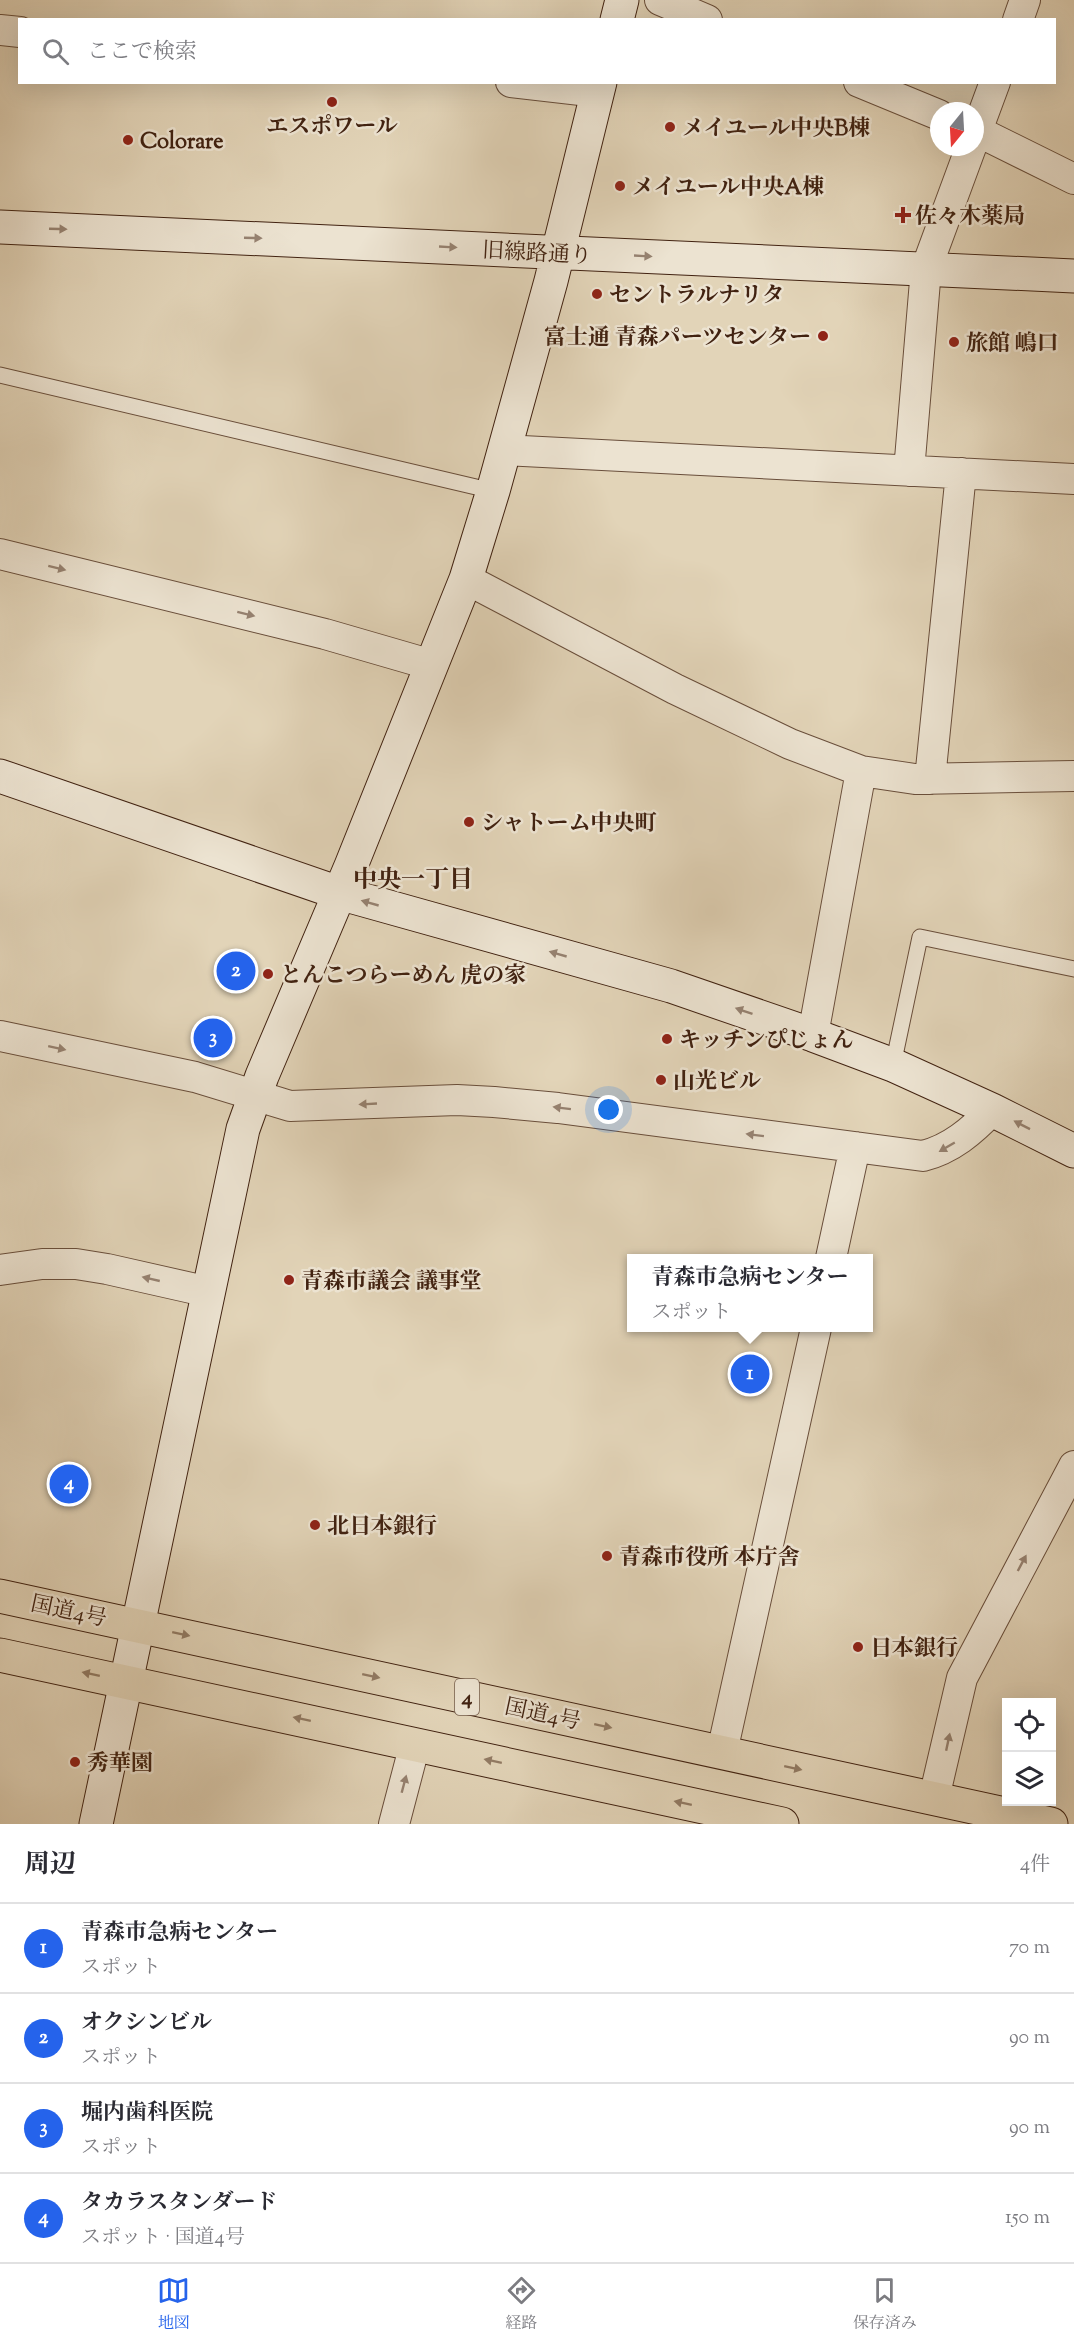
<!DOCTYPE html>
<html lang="ja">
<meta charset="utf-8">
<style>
body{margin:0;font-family:"Sorts Mill Goudy","Noto Serif JP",serif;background:#f2f2f3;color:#2b2b33}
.controls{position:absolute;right:18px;bottom:18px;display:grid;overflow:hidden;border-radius:0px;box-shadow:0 6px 24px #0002}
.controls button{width:54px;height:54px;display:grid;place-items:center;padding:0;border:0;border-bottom:2px solid #e1e1e2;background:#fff;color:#2b2b33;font:30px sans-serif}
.compass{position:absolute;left:930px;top:102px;width:54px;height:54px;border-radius:50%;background:#fff;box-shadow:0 6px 24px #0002;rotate:198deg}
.you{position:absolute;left:609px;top:1110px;width:21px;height:21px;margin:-15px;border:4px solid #fff;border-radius:50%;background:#1a73e8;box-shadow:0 0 0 9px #1a73e833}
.badge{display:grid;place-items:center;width:39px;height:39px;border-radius:50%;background:#2563eb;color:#fff;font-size:20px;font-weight:700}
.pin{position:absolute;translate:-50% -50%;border:3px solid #fff;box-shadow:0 2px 6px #0006}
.popup{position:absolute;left:627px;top:1254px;width:246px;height:78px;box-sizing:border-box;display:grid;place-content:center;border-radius:0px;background:#fff;filter:drop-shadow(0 2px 4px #0005);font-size:20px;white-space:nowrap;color:#7c7c81}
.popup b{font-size:22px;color:#2b2b33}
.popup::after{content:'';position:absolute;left:50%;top:100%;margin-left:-12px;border:12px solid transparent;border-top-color:#fff}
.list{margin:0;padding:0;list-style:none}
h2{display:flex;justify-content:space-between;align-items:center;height:78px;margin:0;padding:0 24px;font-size:26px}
h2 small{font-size:20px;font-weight:400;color:#7c7c81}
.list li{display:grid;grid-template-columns:39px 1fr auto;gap:18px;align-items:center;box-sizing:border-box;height:90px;padding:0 24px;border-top:2px solid #e1e1e2}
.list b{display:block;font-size:22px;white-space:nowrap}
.list p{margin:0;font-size:20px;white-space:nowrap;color:#7c7c81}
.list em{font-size:20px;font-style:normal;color:#7c7c81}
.icon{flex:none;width:33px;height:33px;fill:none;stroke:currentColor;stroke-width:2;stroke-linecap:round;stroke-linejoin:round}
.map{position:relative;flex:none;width:1074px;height:1824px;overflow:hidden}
.search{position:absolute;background:#fff;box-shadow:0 6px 24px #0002;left:18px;right:18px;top:18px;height:66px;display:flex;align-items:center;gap:15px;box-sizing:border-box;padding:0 21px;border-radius:0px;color:#7c7c81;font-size:22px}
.sheet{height:438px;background:#fff}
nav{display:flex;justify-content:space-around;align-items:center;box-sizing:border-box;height:84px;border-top:2px solid #e1e1e2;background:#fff;font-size:16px;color:#7c7c81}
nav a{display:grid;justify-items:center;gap:3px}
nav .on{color:#2563eb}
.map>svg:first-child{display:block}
</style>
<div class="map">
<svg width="1074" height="1824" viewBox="0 0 1074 1824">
<rect width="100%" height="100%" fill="#e2d4b8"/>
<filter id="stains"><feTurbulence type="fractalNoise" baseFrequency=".00333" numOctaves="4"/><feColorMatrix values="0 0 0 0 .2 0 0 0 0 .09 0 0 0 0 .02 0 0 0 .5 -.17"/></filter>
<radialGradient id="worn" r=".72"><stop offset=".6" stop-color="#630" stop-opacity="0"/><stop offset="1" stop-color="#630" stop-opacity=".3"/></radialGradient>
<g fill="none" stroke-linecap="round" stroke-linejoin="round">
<defs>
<path id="lane" d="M 0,375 L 493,491
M 893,1065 L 920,937 L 1074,969"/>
<path id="street" d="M 660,0 L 707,20
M 1018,20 L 1025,0
M 0,30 L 20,32
M 511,82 L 598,92
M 859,82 L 939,115
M 975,130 L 1074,179
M 975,136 L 995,82
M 504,450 L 1074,479
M 909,471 L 926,269 L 971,147
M 0,554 L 325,634 L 432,665
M 466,579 L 675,689 L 790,744 L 861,771 L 915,779 L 1074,776
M 930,779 L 961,473
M 813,1035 L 861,771
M 0,1036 L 195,1077 L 290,1106 L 457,1100 L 494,1102 L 558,1108 L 923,1156 C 951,1149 972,1131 992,1110
M 831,1258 L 855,1147
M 0,1270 L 42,1264 L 76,1264 L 107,1269 L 209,1292
M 722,1752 L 816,1328
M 934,1798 L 962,1678 L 1074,1466
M 394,1824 L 415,1744"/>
<path id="secondary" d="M 617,20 L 622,0
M 0,227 L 1074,276
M 0,776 L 339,893 L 671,986 L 813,1035 L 893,1065 L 992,1110 L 1074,1151
M 96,1824 L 243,1129 L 262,1076 L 351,866 L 466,579 L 493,491 L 551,281 L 600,82"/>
<path id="highway" d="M 0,1596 L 1051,1824
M 0,1655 L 782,1824"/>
</defs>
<use href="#lane" stroke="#694e3b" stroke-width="17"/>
<use href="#street" stroke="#694e3b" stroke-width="32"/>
<use href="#secondary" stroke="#412211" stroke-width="35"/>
<use href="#highway" stroke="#412211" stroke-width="35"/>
<use href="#lane" stroke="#ece3d1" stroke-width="15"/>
<use href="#street" stroke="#ece3d1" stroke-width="30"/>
<use href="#secondary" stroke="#ece3d1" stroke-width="33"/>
<use href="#highway" stroke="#e2d4b8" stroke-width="33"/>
</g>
<defs><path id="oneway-solid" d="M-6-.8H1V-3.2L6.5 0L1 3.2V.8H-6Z" transform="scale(1.5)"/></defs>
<g fill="#968271">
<use href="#oneway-solid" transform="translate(58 229) rotate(2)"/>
<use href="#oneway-solid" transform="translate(253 238) rotate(2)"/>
<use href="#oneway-solid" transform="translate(448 247) rotate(3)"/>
<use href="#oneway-solid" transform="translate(643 256) rotate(3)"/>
<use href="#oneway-solid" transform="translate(57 568) rotate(14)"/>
<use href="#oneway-solid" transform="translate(246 614) rotate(14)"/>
<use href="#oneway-solid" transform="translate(370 903) rotate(-164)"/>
<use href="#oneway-solid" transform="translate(558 954) rotate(-164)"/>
<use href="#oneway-solid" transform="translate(744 1011) rotate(-161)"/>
<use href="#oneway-solid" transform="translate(57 1048) rotate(12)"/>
<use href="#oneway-solid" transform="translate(368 1104) rotate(177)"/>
<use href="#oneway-solid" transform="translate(562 1108) rotate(-173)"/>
<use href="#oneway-solid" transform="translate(1022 1125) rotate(-153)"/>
<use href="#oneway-solid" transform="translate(755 1135) rotate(-173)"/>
<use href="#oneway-solid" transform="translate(947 1147) rotate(150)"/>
<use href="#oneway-solid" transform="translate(151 1279) rotate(-167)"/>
<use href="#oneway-solid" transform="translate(1022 1563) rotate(-62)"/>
<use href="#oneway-solid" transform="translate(948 1742) rotate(-78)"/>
<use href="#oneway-solid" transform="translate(404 1784) rotate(-75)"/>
</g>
<g fill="#927b64">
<use href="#oneway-solid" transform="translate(181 1634) rotate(12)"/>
<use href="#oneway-solid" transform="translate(91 1674) rotate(-168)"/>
<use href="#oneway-solid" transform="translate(371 1676) rotate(12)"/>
<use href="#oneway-solid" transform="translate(302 1719) rotate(-168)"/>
<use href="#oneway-solid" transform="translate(603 1726) rotate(12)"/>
<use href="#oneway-solid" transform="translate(493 1761) rotate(-168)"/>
<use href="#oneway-solid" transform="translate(793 1768) rotate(12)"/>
<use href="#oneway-solid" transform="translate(683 1803) rotate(-168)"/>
</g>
<g fill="#8f2418" stroke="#ece3d1" stroke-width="2">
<circle cx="332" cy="102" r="6"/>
<circle cx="670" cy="127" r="6"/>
<circle cx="128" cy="140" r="6"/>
<circle cx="620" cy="186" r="6"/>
<path d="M900 206h6v6h6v6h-6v6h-6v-6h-6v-6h6z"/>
<circle cx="597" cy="294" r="6"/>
<circle cx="823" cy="336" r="6"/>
<circle cx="954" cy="342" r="6"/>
<circle cx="469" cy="822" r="6"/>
<circle cx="268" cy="974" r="6"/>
<circle cx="667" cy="1039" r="6"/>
<circle cx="661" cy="1080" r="6"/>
<circle cx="289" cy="1280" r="6"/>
<circle cx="315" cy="1525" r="6"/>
<circle cx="607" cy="1556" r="6"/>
<circle cx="858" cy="1647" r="6"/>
<circle cx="75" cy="1762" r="6"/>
</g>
<g text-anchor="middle" stroke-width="5" stroke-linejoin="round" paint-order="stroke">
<rect fill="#ece3d1" stroke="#745c4b" stroke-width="1.5" x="455" y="1679" width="24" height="36" rx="4.5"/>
<g font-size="21" font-weight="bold" fill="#412211">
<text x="467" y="1704">4</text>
</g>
<g font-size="22" font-weight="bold" fill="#412211" stroke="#ece3d1" text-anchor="start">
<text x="332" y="133" text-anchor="middle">エスポワール</text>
<text x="682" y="135">メイユール中央B棟</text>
<text x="140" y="148">Colorare</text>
<text x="632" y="194">メイユール中央A棟</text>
<text x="915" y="223">佐々木薬局</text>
<text x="609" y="302">セントラルナリタ</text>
<text x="811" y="344" text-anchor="end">富士通 青森パーツセンター</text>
<text x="966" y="350">旅館 嶋口</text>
<text x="481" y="830">シャトーム中央町</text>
<text x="280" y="982">とんこつらーめん 虎の家</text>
<text x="679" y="1047">キッチンぴじょん</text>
<text x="673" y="1088">山光ビル</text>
<text x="301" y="1288">青森市議会 議事堂</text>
<text x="327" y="1533">北日本銀行</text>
<text x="619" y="1564">青森市役所 本庁舎</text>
<text x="870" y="1655">日本銀行</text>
<text x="87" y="1770">秀華園</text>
</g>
<g font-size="22" fill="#412211" stroke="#ece3d1">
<text transform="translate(537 252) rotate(3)" y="8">旧線路通り</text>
<text transform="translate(69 1610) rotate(12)" y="8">国道4号</text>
<text transform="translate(543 1713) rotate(12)" y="8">国道4号</text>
</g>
<g font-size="24" font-weight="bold" fill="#412211" stroke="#ece3d1">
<text x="413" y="887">中央一丁目</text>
</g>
</g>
<rect width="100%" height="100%" filter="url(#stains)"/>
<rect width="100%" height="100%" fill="url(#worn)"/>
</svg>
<div class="controls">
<button><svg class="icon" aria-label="locate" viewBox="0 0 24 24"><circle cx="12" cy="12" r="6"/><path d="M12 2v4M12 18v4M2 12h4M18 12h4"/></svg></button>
<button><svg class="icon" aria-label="layers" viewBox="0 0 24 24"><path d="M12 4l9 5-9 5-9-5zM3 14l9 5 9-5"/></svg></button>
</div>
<svg class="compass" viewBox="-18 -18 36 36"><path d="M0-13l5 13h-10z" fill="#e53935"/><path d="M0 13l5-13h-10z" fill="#7c7c81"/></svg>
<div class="you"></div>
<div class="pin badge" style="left:750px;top:1374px">1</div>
<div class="popup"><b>青森市急病センター</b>スポット</div>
<div class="pin badge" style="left:236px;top:971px">2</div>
<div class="pin badge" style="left:213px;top:1038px">3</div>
<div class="pin badge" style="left:69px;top:1484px">4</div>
<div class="search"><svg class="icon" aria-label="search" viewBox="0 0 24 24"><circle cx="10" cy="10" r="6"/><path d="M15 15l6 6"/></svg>ここで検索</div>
</div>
<section class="sheet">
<h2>周辺<small>4件</small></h2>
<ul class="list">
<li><span class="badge">1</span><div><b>青森市急病センター</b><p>スポット</p></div><em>70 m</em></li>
<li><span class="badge">2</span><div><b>オクシンビル</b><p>スポット</p></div><em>90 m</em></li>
<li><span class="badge">3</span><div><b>堀内歯科医院</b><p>スポット</p></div><em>90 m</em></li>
<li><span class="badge">4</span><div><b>タカラスタンダード</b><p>スポット · 国道4号</p></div><em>150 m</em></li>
</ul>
</section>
<nav>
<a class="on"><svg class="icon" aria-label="map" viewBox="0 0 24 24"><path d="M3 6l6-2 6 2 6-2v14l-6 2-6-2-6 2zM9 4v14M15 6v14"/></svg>地図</a>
<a><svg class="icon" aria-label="directions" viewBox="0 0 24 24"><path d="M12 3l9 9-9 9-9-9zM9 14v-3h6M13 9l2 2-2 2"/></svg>経路</a>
<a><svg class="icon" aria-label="saved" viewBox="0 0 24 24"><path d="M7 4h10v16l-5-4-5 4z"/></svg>保存済み</a>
</nav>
